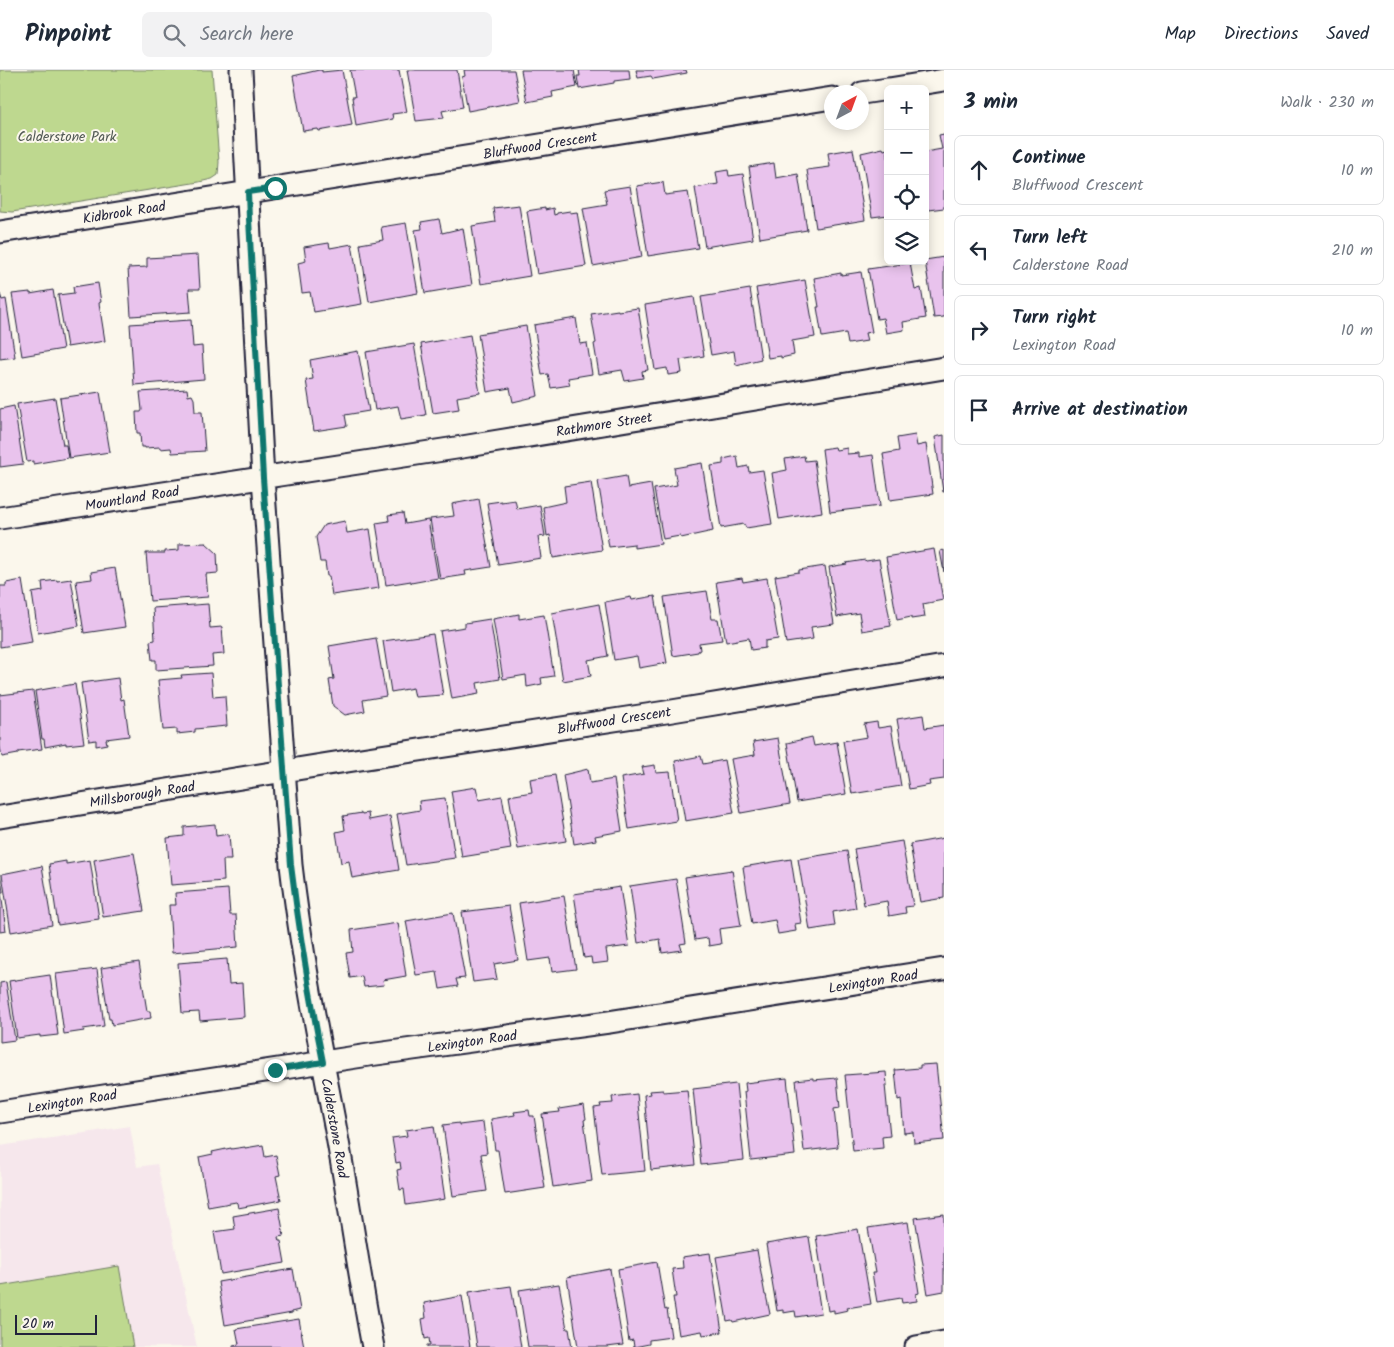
<!DOCTYPE html>
<meta charset="utf-8">
<style>
body{margin:0;font-family:Kalam,sans-serif;background:#f2f2f3;color:#1f2937}
.controls{position:absolute;right:15px;top:15px;display:grid;overflow:hidden;border-radius:8px;box-shadow:0 2px 12px #0003}
.controls button{width:45px;height:45px;display:grid;place-items:center;padding:0;border:0;border-bottom:1px solid #e0e1e3;background:#fff;color:#1f2937;font:25px sans-serif}
.compass{position:absolute;left:824px;top:15px;width:45px;height:45px;border-radius:50%;background:#fff;box-shadow:0 2px 12px #0003;rotate:41deg}
.scale{position:absolute;left:15px;bottom:12px;width:82px;box-sizing:border-box;padding-left:5px;border:2px solid #22223b;border-top:0;font-size:14px;line-height:18px;white-space:nowrap;color:#22223b;-webkit-text-stroke:4px #fbf7ec;paint-order:stroke}
.stop{position:absolute;width:15px;height:15px;margin:-11px;border:4px solid #0f766e;border-radius:50%;background:#fff}
.stop.end{background:#0f766e;border-color:#fff;box-shadow:0 1px 5px #0008}
.list{margin:0;padding:0;list-style:none}
h2{display:flex;justify-content:space-between;align-items:center;height:65px;margin:0;padding:0 20px;font-size:21px}
h2 small{font-size:16px;font-weight:400;color:#747a83}
.list li{display:grid;grid-template-columns:32px 1fr auto;gap:15px;align-items:center;box-sizing:border-box;height:70px;margin:0 10px 10px;padding:0 10px;border:1px solid #e0e1e3;border-radius:8px}
.list b{display:block;font-size:19px;white-space:nowrap}
.list p{margin:0;font-size:16px;white-space:nowrap;color:#747a83}
.list em{font-size:16px;font-style:normal;color:#747a83}
.icon{flex:none;width:28px;height:28px;fill:none;stroke:currentColor;stroke-width:2;stroke-linecap:round;stroke-linejoin:round}
.map{position:relative;flex:none;width:944px;height:1277px;overflow:hidden}
header{display:flex;align-items:center;gap:30px;box-sizing:border-box;height:70px;padding:0 25px;background:#fff;border-bottom:1px solid #e0e1e3}
header strong{font-size:24px}
nav{display:flex;gap:28px;margin-inline-start:auto;font-size:18px}
.search{width:350px;height:45px;background:#f2f2f3;display:flex;align-items:center;gap:12px;box-sizing:border-box;padding:0 18px;border-radius:8px;color:#747a83;font-size:19px}
main{display:flex}
aside{flex:1;background:#fff}
.map>svg:first-child{display:block}
</style>
<header>
<strong>Pinpoint</strong>
<div class="search"><svg class="icon" aria-label="search" viewBox="0 0 24 24"><circle cx="10" cy="10" r="6"/><path d="M15 15l6 6"/></svg>Search here</div>
<nav><a>Map</a><a>Directions</a><a>Saved</a></nav>
</header>
<main>
<div class="map">
<svg width="944" height="1277" viewBox="0 0 944 1277">
<rect width="100%" height="100%" fill="#fbf7ec"/>
<filter id="ink" filterUnits="userSpaceOnUse"><feTurbulence type="fractalNoise" baseFrequency=".02" numOctaves="2"/><feDisplacementMap in="SourceGraphic" scale="10" xChannelSelector="R" yChannelSelector="G"/><feConvolveMatrix kernelMatrix="1 2 1 2 8 2 1 2 1" color-interpolation-filters="sRGB"/></filter>
<g filter="url(#ink)">
<path fill="#f6e7ec" d="M 130,1056 L 137,1097 L 157,1094 L 197,1277 L 0,1277 L 0,1076 Z"/>
<path fill="#bed88f" stroke="#707d65" d="M 0,0 L 212,0 L 219,92 L 218,105 L 212,109 L 199,112 L 12,142 L 0,141 Z
M 119,1196 L 133,1277 L 0,1277 L 0,1216 Z"/>
<path fill="#e9c3ed" stroke="#22223b" d="M 319,0 L 322,0 L 322,2 L 342,0 L 352,55 L 319,61 L 318,59 L 303,61 L 293,6 Z
M 350,0 L 399,0 L 407,42 L 392,44 L 393,49 L 356,56 L 352,27 L 355,27 Z
M 407,0 L 457,0 L 463,37 L 442,41 L 444,48 L 416,51 Z
M 464,0 L 514,0 L 520,31 L 468,41 L 462,7 L 465,6 Z
M 521,0 L 574,0 L 577,17 L 552,22 L 553,27 L 527,32 Z
M 579,0 L 629,0 L 630,9 L 614,11 L 614,13 L 579,19 L 577,6 L 580,6 Z
M 636,0 L 686,0 L 687,3 L 653,9 L 651,6 L 638,8 Z
M 944,64 L 944,138 L 928,140 L 925,124 L 925,82 L 942,79 L 939,65 Z
M 883,78 L 884,80 L 887,79 L 888,85 L 888,145 L 872,147 L 861,83 Z
M 853,79 L 865,150 L 816,158 L 807,100 L 830,97 L 828,83 Z
M 774,93 L 776,108 L 798,104 L 807,160 L 760,168 L 749,97 Z
M 728,100 L 729,106 L 743,104 L 753,169 L 705,177 L 695,118 L 718,114 L 716,102 Z
M 663,112 L 665,125 L 688,122 L 698,178 L 648,186 L 637,116 Z
M 630,116 L 642,187 L 593,196 L 583,138 L 607,134 L 604,120 Z
M 519,135 L 530,206 L 481,214 L 472,156 L 495,152 L 493,138 Z
M 545,138 L 545,140 L 553,138 L 554,145 L 557,144 L 557,143 L 570,141 L 570,143 L 577,142 L 586,196 L 537,204 L 527,141 Z
M 439,149 L 442,163 L 463,158 L 472,215 L 425,223 L 415,160 L 422,159 L 421,152 Z
M 406,153 L 418,223 L 369,232 L 360,174 L 383,170 L 381,157 Z
M 329,173 L 330,178 L 352,174 L 362,234 L 314,242 L 310,222 L 302,223 L 298,193 L 306,191 L 304,177 Z
M 198,185 L 200,219 L 189,219 L 191,242 L 131,246 L 128,198 L 147,197 L 147,188 Z
M 944,187 L 944,247 L 934,248 L 925,191 L 925,190 Z
M 910,193 L 915,220 L 921,218 L 926,248 L 903,252 L 904,260 L 886,263 L 883,248 L 877,249 L 868,199 Z
M 861,202 L 872,262 L 865,263 L 867,271 L 848,274 L 846,263 L 822,267 L 817,237 L 819,237 L 814,208 L 841,203 L 841,205 Z
M 805,210 L 815,267 L 792,271 L 794,285 L 781,288 L 781,286 L 768,288 L 756,218 Z
M 98,213 L 101,232 L 99,233 L 105,271 L 67,277 L 58,225 L 74,223 L 73,217 Z
M 750,219 L 761,289 L 736,295 L 734,281 L 711,285 L 701,227 Z
M 53,220 L 63,279 L 22,286 L 12,224 L 30,222 L 30,224 Z
M 0,224 L 2,230 L 6,229 L 15,287 L 0,289 Z
M 694,227 L 704,286 L 680,290 L 682,303 L 668,305 L 667,298 L 655,300 L 645,235 Z
M 638,238 L 648,300 L 642,301 L 643,308 L 625,311 L 622,300 L 599,304 L 594,274 L 596,273 L 591,244 L 618,240 L 618,241 Z
M 576,248 L 580,274 L 587,273 L 592,304 L 568,308 L 570,315 L 551,318 L 548,304 L 542,305 L 534,255 Z
M 191,250 L 193,277 L 202,276 L 204,309 L 134,315 L 130,254 Z
M 526,256 L 538,326 L 513,332 L 510,318 L 487,322 L 478,264 Z
M 470,265 L 480,323 L 457,327 L 459,339 L 433,343 L 421,274 Z
M 414,274 L 426,345 L 401,349 L 398,336 L 375,340 L 366,282 Z
M 358,281 L 369,341 L 345,345 L 347,356 L 314,361 L 306,310 L 313,309 L 310,290 Z
M 187,319 L 188,326 L 192,325 L 194,329 L 195,342 L 202,342 L 205,381 L 172,383 L 171,378 L 160,379 L 160,377 L 145,378 L 145,377 L 141,377 L 140,363 L 137,363 L 136,342 L 141,342 L 142,340 L 140,322 Z
M 100,322 L 110,382 L 69,388 L 60,328 Z
M 55,328 L 63,375 L 66,375 L 68,388 L 33,394 L 33,391 L 27,392 L 17,334 Z
M 14,336 L 23,394 L 0,397 L 0,339 Z
M 915,365 L 917,376 L 926,374 L 933,424 L 890,430 L 883,384 L 899,381 L 897,368 Z
M 944,365 L 944,422 L 943,422 L 935,367 Z
M 835,377 L 836,380 L 847,378 L 847,384 L 859,383 L 859,387 L 873,385 L 880,436 L 830,442 L 822,379 Z
M 737,386 L 739,398 L 748,396 L 749,402 L 763,400 L 772,454 L 746,458 L 744,454 L 721,458 L 711,396 L 723,394 L 723,389 Z
M 804,386 L 805,391 L 814,390 L 822,442 L 779,449 L 772,403 L 787,400 L 785,389 Z
M 702,393 L 713,461 L 681,468 L 680,466 L 663,469 L 654,419 L 677,415 L 674,398 Z
M 626,406 L 628,418 L 651,414 L 661,474 L 634,478 L 634,474 L 609,477 L 598,411 Z
M 591,412 L 602,480 L 553,488 L 550,465 L 547,466 L 543,437 L 566,432 L 564,416 Z
M 479,429 L 491,497 L 465,501 L 466,505 L 440,509 L 430,449 L 454,446 L 452,434 Z
M 515,430 L 517,439 L 540,435 L 545,466 L 538,467 L 541,488 L 498,495 L 487,433 L 501,431 L 501,432 Z
M 403,443 L 405,454 L 428,450 L 438,508 L 411,513 L 411,511 L 386,515 L 376,453 L 389,451 L 388,445 Z
M 345,451 L 347,463 L 370,459 L 379,518 L 332,525 L 329,506 L 327,506 L 325,492 L 320,492 L 316,467 L 324,455 Z
M 206,473 L 217,483 L 218,503 L 206,504 L 208,527 L 150,531 L 146,483 L 165,483 L 165,481 L 179,480 L 179,474 Z
M 934,479 L 943,530 L 923,534 L 925,547 L 911,549 L 911,547 L 897,550 L 886,487 Z
M 944,480 L 944,502 L 940,481 Z
M 879,489 L 891,556 L 862,561 L 859,543 L 837,547 L 829,497 L 847,494 L 846,493 L 865,490 L 866,491 Z
M 825,496 L 834,554 L 811,557 L 813,569 L 786,573 L 775,506 L 799,502 L 799,500 Z
M 115,498 L 125,557 L 84,563 L 76,511 L 92,509 L 91,502 Z
M 742,508 L 743,512 L 767,508 L 778,569 L 765,571 L 765,578 L 751,580 L 749,568 L 726,572 L 716,512 Z
M 71,509 L 79,556 L 38,563 L 32,523 L 43,521 L 42,512 L 57,510 L 57,511 Z
M 22,510 L 32,572 L 0,577 L 0,516 L 6,516 L 6,513 Z
M 707,521 L 712,549 L 718,549 L 722,570 L 699,573 L 700,580 L 698,581 L 698,582 L 673,586 L 664,527 Z
M 655,526 L 667,593 L 639,598 L 637,586 L 614,590 L 605,532 L 631,527 L 632,530 Z
M 208,534 L 210,558 L 222,557 L 224,584 L 212,585 L 213,596 L 156,600 L 156,590 L 152,590 L 150,571 L 155,570 L 153,538 Z
M 599,534 L 608,586 L 588,590 L 591,606 L 563,611 L 552,543 Z
M 519,544 L 519,549 L 544,545 L 554,606 L 541,608 L 542,614 L 527,617 L 526,605 L 503,609 L 493,549 Z
M 490,549 L 500,609 L 477,613 L 479,624 L 452,629 L 440,561 L 465,557 L 465,553 Z
M 433,564 L 443,625 L 415,627 L 413,618 L 391,622 L 383,571 Z
M 376,568 L 386,626 L 363,630 L 365,641 L 345,645 L 333,636 L 329,610 L 334,609 L 329,576 Z
M 211,603 L 213,627 L 225,626 L 227,656 L 195,659 L 195,662 L 177,664 L 177,659 L 163,660 L 158,610 L 182,608 L 181,605 Z
M 118,608 L 121,630 L 124,629 L 129,666 L 106,669 L 107,674 L 96,676 L 96,670 L 89,671 L 81,613 Z
M 75,614 L 84,673 L 66,675 L 66,673 L 45,677 L 44,669 L 42,669 L 35,621 Z
M 33,621 L 42,679 L 18,682 L 18,684 L 2,687 L 0,677 L 0,625 Z
M 923,645 L 925,658 L 944,655 L 944,709 L 929,711 L 930,715 L 909,719 L 897,649 Z
M 877,652 L 878,658 L 891,656 L 901,716 L 852,724 L 843,671 L 867,667 L 864,654 Z
M 812,667 L 814,676 L 837,672 L 846,724 L 797,732 L 787,673 Z
M 778,668 L 790,734 L 741,743 L 731,689 L 755,685 L 753,672 Z
M 701,686 L 703,694 L 724,690 L 734,743 L 685,751 L 675,691 Z
M 655,695 L 656,703 L 670,702 L 677,751 L 629,759 L 621,708 L 644,704 L 642,697 Z
M 588,699 L 590,713 L 614,709 L 622,761 L 595,766 L 596,770 L 574,774 L 563,705 Z
M 555,705 L 566,771 L 518,779 L 509,726 L 532,722 L 530,709 Z
M 476,717 L 479,730 L 502,726 L 511,779 L 462,787 L 451,721 Z
M 445,728 L 455,788 L 406,795 L 397,744 L 420,740 L 419,731 Z
M 362,743 L 362,744 L 368,743 L 369,750 L 390,746 L 399,800 L 352,808 L 349,791 L 341,793 L 336,762 L 345,760 L 343,746 Z
M 215,754 L 216,766 L 229,764 L 231,790 L 223,790 L 224,811 L 171,815 L 167,768 L 184,766 L 184,757 Z
M 944,768 L 944,828 L 920,832 L 910,774 Z
M 902,771 L 913,836 L 905,837 L 906,843 L 889,846 L 887,831 L 864,835 L 854,779 Z
M 847,781 L 856,838 L 833,842 L 835,856 L 810,860 L 798,789 Z
M 134,783 L 144,841 L 103,847 L 94,790 Z
M 791,789 L 801,853 L 795,854 L 796,861 L 778,864 L 775,850 L 752,854 L 743,797 Z
M 90,790 L 99,849 L 58,855 L 49,794 L 66,791 L 66,794 Z
M 42,796 L 52,855 L 11,862 L 2,804 Z
M 732,800 L 741,856 L 719,859 L 721,874 L 709,876 L 708,868 L 695,870 L 685,807 Z
M 0,804 L 3,822 L 1,822 L 6,861 L 0,862 Z
M 676,809 L 686,873 L 680,874 L 682,880 L 662,883 L 660,869 L 638,873 L 630,816 Z
M 620,817 L 629,876 L 606,879 L 608,892 L 592,894 L 591,887 L 584,888 L 574,824 Z
M 228,819 L 230,845 L 236,845 L 238,877 L 172,883 L 169,835 L 176,835 L 175,823 Z
M 564,826 L 576,899 L 552,902 L 550,888 L 528,891 L 519,833 Z
M 509,836 L 518,890 L 494,894 L 497,909 L 473,912 L 462,842 Z
M 453,843 L 465,908 L 456,909 L 458,916 L 440,919 L 437,902 L 416,905 L 406,851 Z
M 398,853 L 406,906 L 383,910 L 384,915 L 364,917 L 362,906 L 350,908 L 346,883 L 353,882 L 351,860 Z
M 227,889 L 229,914 L 242,913 L 244,947 L 200,951 L 199,942 L 182,943 L 178,893 Z
M 139,892 L 147,941 L 150,941 L 151,948 L 112,955 L 111,949 L 109,949 L 101,898 Z
M 97,899 L 104,956 L 83,959 L 84,961 L 64,964 L 56,904 Z
M 50,905 L 58,965 L 40,967 L 40,965 L 17,968 L 9,911 Z
M 6,912 L 15,970 L 0,972 L 0,913 Z
M 936,994 L 944,1070 L 914,1073 L 913,1062 L 904,1063 L 901,1029 L 898,1030 L 895,1000 L 920,998 L 920,995 Z
M 886,1002 L 887,1015 L 885,1015 L 890,1066 L 882,1067 L 883,1078 L 853,1081 L 845,1005 Z
M 787,1008 L 795,1085 L 751,1090 L 744,1022 L 746,1021 L 745,1013 Z
M 813,1008 L 813,1010 L 837,1008 L 840,1038 L 834,1039 L 838,1077 L 804,1081 L 796,1010 Z
M 736,1014 L 744,1090 L 701,1095 L 693,1019 Z
M 663,1020 L 663,1022 L 687,1020 L 695,1095 L 651,1100 L 644,1025 L 650,1024 L 649,1021 Z
M 637,1024 L 645,1101 L 602,1105 L 594,1038 L 601,1037 L 600,1034 L 613,1033 L 612,1027 Z
M 584,1035 L 586,1049 L 584,1050 L 592,1111 L 553,1117 L 542,1044 L 560,1042 L 559,1039 Z
M 529,1040 L 530,1046 L 534,1046 L 545,1118 L 505,1124 L 498,1080 L 495,1080 L 491,1049 L 515,1045 L 514,1042 Z
M 483,1052 L 487,1083 L 481,1084 L 487,1121 L 453,1126 L 443,1055 L 459,1053 L 459,1055 Z
M 434,1056 L 445,1129 L 406,1135 L 404,1119 L 400,1120 L 397,1100 L 401,1099 L 400,1092 L 396,1093 L 392,1068 L 407,1066 L 406,1060 Z
M 263,1075 L 265,1087 L 276,1085 L 280,1105 L 276,1106 L 281,1130 L 238,1138 L 237,1133 L 236,1132 L 208,1137 L 199,1087 L 213,1084 L 212,1082 L 231,1078 L 231,1079 L 245,1077 L 245,1078 Z
M 279,1138 L 284,1166 L 278,1167 L 279,1171 L 281,1171 L 285,1193 L 221,1204 L 214,1162 L 235,1159 L 233,1146 Z
M 944,1144 L 944,1221 L 928,1224 L 915,1148 Z
M 908,1152 L 919,1223 L 916,1224 L 917,1231 L 902,1233 L 901,1228 L 877,1232 L 872,1203 L 876,1203 L 868,1158 Z
M 858,1159 L 871,1234 L 847,1238 L 848,1240 L 834,1243 L 834,1240 L 828,1241 L 816,1166 Z
M 809,1167 L 821,1243 L 796,1247 L 795,1241 L 783,1243 L 783,1240 L 777,1241 L 766,1174 Z
M 757,1180 L 765,1225 L 766,1225 L 770,1244 L 733,1252 L 732,1250 L 727,1251 L 716,1187 Z
M 710,1183 L 722,1262 L 703,1265 L 702,1261 L 679,1265 L 673,1227 L 676,1227 L 672,1199 L 683,1198 L 682,1187 Z
M 657,1192 L 665,1240 L 667,1239 L 671,1267 L 649,1270 L 649,1274 L 634,1277 L 633,1270 L 629,1271 L 618,1199 Z
M 293,1199 L 300,1240 L 292,1242 L 292,1243 L 225,1255 L 218,1212 Z
M 610,1199 L 623,1275 L 607,1277 L 578,1277 L 567,1207 Z
M 559,1214 L 567,1259 L 569,1259 L 572,1277 L 528,1277 L 519,1220 Z
M 511,1216 L 521,1277 L 477,1277 L 469,1222 Z
M 462,1226 L 470,1277 L 427,1277 L 427,1275 L 430,1275 L 429,1268 L 425,1269 L 422,1249 L 426,1248 L 424,1233 Z
M 299,1249 L 304,1277 L 233,1277 L 233,1275 L 239,1274 L 236,1259 Z"/>
<g fill="none" stroke-linecap="round" stroke-linejoin="round">
<defs>
<path id="minor" d="M 241,0 L 263,408 L 291,795 C 301,879 317,962 333,1045 C 348,1122 358,1200 373,1277
M 889,19 L 944,10
M 862,23 L 888,19
M 0,162 L 832,28
M 0,448 L 456,378 L 944,298
M 0,747 L 328,694 L 666,642 L 944,596
M 0,1042 L 369,985 L 609,952 L 944,899
M 916,1277 L 944,1272"/>
</defs>
<use href="#minor" stroke="#22223b" stroke-width="25"/>
<use href="#minor" stroke="#fbf7ec" stroke-width="21"/>
</g>
</g>
<g fill="none" stroke-linecap="round" stroke-linejoin="round" filter="url(#ink)">
<path stroke="#0f766e" stroke-width="6" d="M 275,1000 L 323,992 C 310,927 299,861 291,795 L 263,408 L 249,149 L 248,122 L 275,118"/>
</g>
<g text-anchor="middle" stroke-width="4" stroke-linejoin="round" paint-order="stroke">
<g font-size="14" fill="#515954" stroke="#fbf7ec">
<text x="67" y="71">Calderstone Park</text>
</g>
<g font-size="14" fill="#22223b" stroke="#fbf7ec">
<text transform="translate(540 75) rotate(-9)" y="5">Bluffwood Crescent</text>
<text transform="translate(124 142) rotate(-9)" y="5">Kidbrook Road</text>
<text transform="translate(604 354) rotate(-9)" y="5">Rathmore Street</text>
<text transform="translate(132 428) rotate(-9)" y="5">Mountland Road</text>
<text transform="translate(614 650) rotate(-9)" y="5">Bluffwood Crescent</text>
<text transform="translate(142 724) rotate(-9)" y="5">Millsborough Road</text>
<text transform="translate(873 911) rotate(-9)" y="5">Lexington Road</text>
<text transform="translate(472 971) rotate(-8)" y="5">Lexington Road</text>
<text transform="translate(72 1031) rotate(-9)" y="5">Lexington Road</text>
<text transform="translate(335 1058) rotate(80)" y="5">Calderstone Road</text>
</g>
</g>
</svg>
<div class="controls">
<button>+</button>
<button>−</button>
<button><svg class="icon" aria-label="locate" viewBox="0 0 24 24"><circle cx="12" cy="12" r="6"/><path d="M12 2v4M12 18v4M2 12h4M18 12h4"/></svg></button>
<button><svg class="icon" aria-label="layers" viewBox="0 0 24 24"><path d="M12 4l9 5-9 5-9-5zM3 14l9 5 9-5"/></svg></button>
</div>
<svg class="compass" viewBox="-18 -18 36 36"><path d="M0-13l5 13h-10z" fill="#e53935"/><path d="M0 13l5-13h-10z" fill="#747a83"/></svg>
<div class="scale">20 m</div>
<div class="stop" style="left:275px;top:118px"></div>
<div class="stop end" style="left:275px;top:1000px"></div>
</div>
<aside>
<h2>3 min<small>Walk · 230 m</small></h2>
<ul class="list">
<li><svg class="icon" aria-label="ahead" viewBox="0 0 24 24"><path d="M12 20V5M6 11l6-6 6 6"/></svg><div><b>Continue</b><p>Bluffwood Crescent</p></div><em>10 m</em></li>
<li><svg class="icon" aria-label="left" viewBox="0 0 24 24"><path d="M17 20v-9H6M10 6l-5 5 5 5"/></svg><div><b>Turn left</b><p>Calderstone Road</p></div><em>210 m</em></li>
<li><svg class="icon" aria-label="right" viewBox="0 0 24 24"><path d="M7 20v-9h11M14 6l5 5-5 5"/></svg><div><b>Turn right</b><p>Lexington Road</p></div><em>10 m</em></li>
<li><svg class="icon" aria-label="arrive" viewBox="0 0 24 24"><path d="M6 21V4h12l-3 4 3 4H6"/></svg><div><b>Arrive at destination</b></div></li>
</ul>
</aside>
</main>
